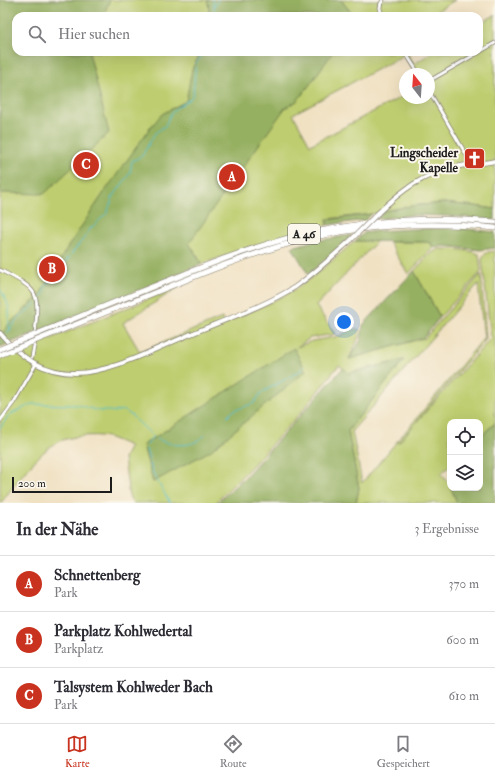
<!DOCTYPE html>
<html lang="de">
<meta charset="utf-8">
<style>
body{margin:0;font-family:"IM FELL Double Pica",serif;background:#f2f2f3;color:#2b2b33}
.controls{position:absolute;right:12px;bottom:12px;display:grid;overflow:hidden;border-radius:8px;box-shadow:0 4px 16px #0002}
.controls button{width:36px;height:36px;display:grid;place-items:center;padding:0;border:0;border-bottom:1px solid #e1e1e2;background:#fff;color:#2b2b33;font:20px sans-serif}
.compass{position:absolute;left:399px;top:68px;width:36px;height:36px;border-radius:50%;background:#fff;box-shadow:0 4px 16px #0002;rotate:343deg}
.scale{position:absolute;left:12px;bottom:10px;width:100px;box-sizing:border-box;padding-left:4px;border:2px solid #1c1c1c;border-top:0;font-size:11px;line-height:14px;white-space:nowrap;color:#1c1c1c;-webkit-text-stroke:3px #fbf7ec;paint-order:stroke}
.you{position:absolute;left:344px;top:322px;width:14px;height:14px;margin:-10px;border:3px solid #fff;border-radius:50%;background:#1a73e8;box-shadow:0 0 0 6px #1a73e833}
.badge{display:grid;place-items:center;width:26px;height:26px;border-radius:50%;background:#c8321e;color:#fff;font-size:13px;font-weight:700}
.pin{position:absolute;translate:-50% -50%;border:2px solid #fff;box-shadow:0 1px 4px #0006}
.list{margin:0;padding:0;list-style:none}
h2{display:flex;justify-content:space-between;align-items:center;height:52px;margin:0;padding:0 16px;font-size:17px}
h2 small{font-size:13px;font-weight:400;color:#7c7c81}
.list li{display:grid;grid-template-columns:26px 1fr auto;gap:12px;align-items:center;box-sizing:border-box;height:56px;padding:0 16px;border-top:1px solid #e1e1e2}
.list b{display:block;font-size:15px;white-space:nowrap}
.list p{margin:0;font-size:13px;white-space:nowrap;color:#7c7c81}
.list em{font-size:13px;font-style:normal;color:#7c7c81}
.icon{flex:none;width:22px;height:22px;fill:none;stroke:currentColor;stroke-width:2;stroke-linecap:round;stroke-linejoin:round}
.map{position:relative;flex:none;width:495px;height:503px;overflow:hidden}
.search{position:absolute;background:#fff;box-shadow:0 4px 16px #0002;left:12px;right:12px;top:12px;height:44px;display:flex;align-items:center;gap:10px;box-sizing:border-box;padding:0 14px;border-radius:12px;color:#7c7c81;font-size:15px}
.sheet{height:220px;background:#fff}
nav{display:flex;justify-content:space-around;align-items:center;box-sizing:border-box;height:56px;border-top:1px solid #e1e1e2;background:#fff;font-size:11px;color:#7c7c81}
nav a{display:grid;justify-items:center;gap:2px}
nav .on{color:#c8321e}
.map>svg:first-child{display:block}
</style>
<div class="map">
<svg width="495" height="503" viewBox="0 0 495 503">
<rect width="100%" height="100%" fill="#fbf7ec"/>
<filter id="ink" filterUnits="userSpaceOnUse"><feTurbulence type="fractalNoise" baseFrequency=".025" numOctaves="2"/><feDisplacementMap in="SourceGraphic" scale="8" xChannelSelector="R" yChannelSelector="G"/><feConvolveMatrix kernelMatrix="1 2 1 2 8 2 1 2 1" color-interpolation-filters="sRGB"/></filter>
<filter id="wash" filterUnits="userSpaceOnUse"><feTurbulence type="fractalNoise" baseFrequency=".012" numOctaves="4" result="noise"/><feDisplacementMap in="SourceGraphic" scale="16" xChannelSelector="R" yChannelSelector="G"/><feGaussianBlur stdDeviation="0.9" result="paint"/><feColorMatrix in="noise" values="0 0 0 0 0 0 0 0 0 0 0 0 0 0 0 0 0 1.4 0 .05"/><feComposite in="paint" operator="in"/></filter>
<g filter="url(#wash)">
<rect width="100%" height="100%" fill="#f0e1c2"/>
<path fill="#becd70" stroke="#6d7446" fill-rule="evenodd" d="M 0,0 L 245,0 L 242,16 L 16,16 L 16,52 L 233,52 L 167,173 L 4,331 L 0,338 Z
M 341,0 L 455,0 L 429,16 L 354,16 Z
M 495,15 L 495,209 L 475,206 L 444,203 L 410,206 L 372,214 L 327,219 L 327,225 L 289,234 L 202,264 L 190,245 L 112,281 L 318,52 L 407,52 L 414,64 L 433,52 L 479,52 L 479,24 ZM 404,55 L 416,74 L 429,74 L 429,98 L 405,98 L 405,95 L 310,145 L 293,114 Z
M 378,240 L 316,306 L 335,334 L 310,338 L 297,347 L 312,341 L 340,336 L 351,330 L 357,329 L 360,330 L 358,339 L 349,359 L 423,338 L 424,339 L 481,274 L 486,339 L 398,443 L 491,338 L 482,260 C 484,252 488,252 495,251 L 495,423 L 480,437 L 480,422 L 450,422 L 450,465 L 441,474 L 450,484 L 450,488 L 451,488 L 456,500 L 453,503 L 356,503 L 359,488 L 348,431 L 403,360 L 348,373 L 339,365 L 302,411 L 249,469 L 215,503 L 133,503 L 129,496 L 124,458 L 130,446 C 122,443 114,439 107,437 C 94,434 70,436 58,442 C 38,452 14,485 1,503 L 0,503 L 0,359 L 179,287 L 123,323 L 140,352 L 222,318 L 224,323 C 249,312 274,302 297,288 C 318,274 336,257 355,241 ZM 478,284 L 484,338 L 362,483 L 352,431 ZM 195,412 L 153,482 L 143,445 Z
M 389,242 L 426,242 L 431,243 L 433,248 L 408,274 Z
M 438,249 C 450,249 467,249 479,254 L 481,272 L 440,317 L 414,271 L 429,255 Z"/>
<path fill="#96b062" stroke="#59663f" d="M 0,0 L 110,0 L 103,16 L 16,16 L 16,52 L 89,52 L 109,133 L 44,194 L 0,193 Z
M 207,0 L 341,0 L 354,16 L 208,16 L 209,8 Z
M 201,52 L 333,52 L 308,87 L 297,101 L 285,108 L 189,243 L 202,264 L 0,347 L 0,338 L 6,327 L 39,296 L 67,248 L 103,194 L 150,128 L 162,114 L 186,101 L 192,69 Z
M 444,203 L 475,206 L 495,209 L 495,220 L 449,216 L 414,215 L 377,219 L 384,211 L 410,206 Z
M 372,214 L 366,220 L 327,225 L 327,220 Z
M 457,228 L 495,232 L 495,248 L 480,250 L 444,246 L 433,248 L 431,243 L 426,242 L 355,241 L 364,233 L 377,231 L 413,229 Z
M 352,235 L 322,263 L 308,274 L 292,247 L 310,242 Z
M 414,271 L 440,317 L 423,338 L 349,359 L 361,340 L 363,325 Z
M 294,348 L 306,371 L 210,451 L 153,482 L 143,445 Z
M 404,360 L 348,431 L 359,488 L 356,503 L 217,503 L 245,477 L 343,368 L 349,373 Z
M 495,423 L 495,503 L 453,503 L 456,500 L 451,488 L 480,488 L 480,437 Z"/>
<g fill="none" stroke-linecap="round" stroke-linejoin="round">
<path stroke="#51bfca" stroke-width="1" d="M 213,0 L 215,16
M 215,7 L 218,0
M 0,289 C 3,295 9,303 9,310 C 10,319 7,320 10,330
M 40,298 L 44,294 L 45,286 L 60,270 L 75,249 L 85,237 L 89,230 L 107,213 L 113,197 L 130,173 L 132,161 L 142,156 L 155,133 L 165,126 L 170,115 L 176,108 L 190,99 L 193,94 L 196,63 L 205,52
M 7,334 L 17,319 L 35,304
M 0,342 L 1,341
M 226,418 L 233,411 L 254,403 L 261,393 L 301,370 L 304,367
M 0,428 L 9,415 L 32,404 L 78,405 L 99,411 L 110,411 L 114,412 L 123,410 L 131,415 L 151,434
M 157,439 C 172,446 193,449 205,435
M 147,445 L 153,436
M 146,449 L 152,471 L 170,503"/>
</g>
</g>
<g filter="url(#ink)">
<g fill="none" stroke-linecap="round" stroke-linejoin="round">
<defs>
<path id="street" d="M 383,0 C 378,6 380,10 383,16
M 405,52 L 419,74
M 429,81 L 495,43
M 429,91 L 467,156 L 469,165
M 0,270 C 40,291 39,290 35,335
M 32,357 L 35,341
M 0,421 L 14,402 L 36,364"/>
<path id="secondary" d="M 378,213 C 402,190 422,175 455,167 C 468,164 482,164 495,161
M 0,333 C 19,357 44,373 75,373 C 109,373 153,350 184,337 C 221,321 261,308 295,287 C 315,273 333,256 351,240"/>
<path id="highway" d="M 122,299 C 176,278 229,254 285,239 C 354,221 424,215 495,222
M 124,305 C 177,284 229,261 284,245 C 352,225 424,221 495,228"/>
</defs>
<use href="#street" stroke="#867e6f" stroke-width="4.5"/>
<use href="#secondary" stroke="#867e6f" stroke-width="5.5"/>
<use href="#highway" stroke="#867e6f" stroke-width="6"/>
<use href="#street" stroke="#fff" stroke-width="3"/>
<use href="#secondary" stroke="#fff" stroke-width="4"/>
<use href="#highway" stroke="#fff" stroke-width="5"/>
<defs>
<path id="secondary-bridge" d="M 351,240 L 378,213"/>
<path id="highway-bridge" d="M 0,349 L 122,299
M 0,355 L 124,305"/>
</defs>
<use href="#secondary-bridge" stroke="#867e6f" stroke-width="5.5" stroke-linecap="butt"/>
<use href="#highway-bridge" stroke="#867e6f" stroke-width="6" stroke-linecap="butt"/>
<use href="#secondary-bridge" stroke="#fff" stroke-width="4"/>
<use href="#highway-bridge" stroke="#fff" stroke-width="5"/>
</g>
</g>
<defs>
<symbol id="church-square" viewBox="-11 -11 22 22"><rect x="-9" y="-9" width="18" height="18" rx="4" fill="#c8321e" stroke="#fbf7ec"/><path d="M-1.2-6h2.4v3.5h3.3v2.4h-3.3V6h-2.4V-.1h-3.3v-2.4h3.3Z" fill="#fff"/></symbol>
</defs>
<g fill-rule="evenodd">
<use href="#church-square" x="462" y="146" width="25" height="25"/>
</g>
<g text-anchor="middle" stroke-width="4" stroke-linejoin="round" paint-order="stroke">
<rect fill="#fbf7ec" stroke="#5f5e5a" stroke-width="1" x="288" y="224" width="32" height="20" rx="3"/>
<g font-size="12" font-weight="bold" fill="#1c1c1c">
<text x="304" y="238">A 46</text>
</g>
<g font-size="13" font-weight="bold" fill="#1c1c1c" stroke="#fbf7ec" text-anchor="end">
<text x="458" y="157">Lingscheider<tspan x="458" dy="15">Kapelle</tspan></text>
</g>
</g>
</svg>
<div class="controls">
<button><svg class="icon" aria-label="locate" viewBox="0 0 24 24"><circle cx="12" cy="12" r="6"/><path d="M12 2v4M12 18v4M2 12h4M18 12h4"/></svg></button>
<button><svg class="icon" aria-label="layers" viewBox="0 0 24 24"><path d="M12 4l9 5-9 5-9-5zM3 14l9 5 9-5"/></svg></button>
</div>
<svg class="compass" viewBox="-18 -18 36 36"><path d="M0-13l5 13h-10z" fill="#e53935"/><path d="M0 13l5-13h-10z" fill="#7c7c81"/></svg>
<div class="scale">200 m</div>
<div class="you"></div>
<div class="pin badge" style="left:232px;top:177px">A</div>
<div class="pin badge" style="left:52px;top:269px">B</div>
<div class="pin badge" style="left:86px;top:165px">C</div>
<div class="search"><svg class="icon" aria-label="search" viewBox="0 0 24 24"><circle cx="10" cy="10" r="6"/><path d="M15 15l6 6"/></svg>Hier suchen</div>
</div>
<section class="sheet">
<h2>In der Nähe<small>3 Ergebnisse</small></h2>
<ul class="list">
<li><span class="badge">A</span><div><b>Schnettenberg</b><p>Park</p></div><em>370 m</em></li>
<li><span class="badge">B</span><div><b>Parkplatz Kohlwedertal</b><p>Parkplatz</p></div><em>600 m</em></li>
<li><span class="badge">C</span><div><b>Talsystem Kohlweder Bach</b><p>Park</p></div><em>610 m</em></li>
</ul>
</section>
<nav>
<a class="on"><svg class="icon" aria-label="map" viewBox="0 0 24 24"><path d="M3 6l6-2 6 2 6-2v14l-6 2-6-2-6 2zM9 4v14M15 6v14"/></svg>Karte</a>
<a><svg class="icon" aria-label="directions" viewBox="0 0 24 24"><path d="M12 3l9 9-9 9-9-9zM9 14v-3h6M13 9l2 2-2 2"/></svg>Route</a>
<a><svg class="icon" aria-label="saved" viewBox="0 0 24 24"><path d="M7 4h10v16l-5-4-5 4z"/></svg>Gespeichert</a>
</nav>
